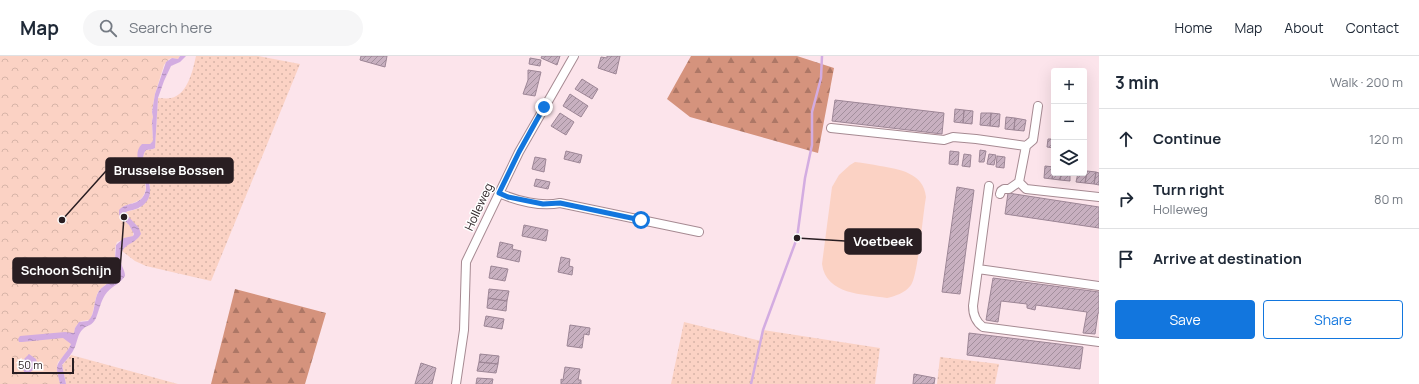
<!DOCTYPE html>
<meta charset="utf-8">
<style>
body{margin:0;font-family:Manrope,sans-serif;background:#f6f6f7;color:#1f2937}
.controls{position:absolute;right:12px;top:12px;display:grid;overflow:hidden;border-radius:4px;box-shadow:0 4px 16px #0002}
.controls button{width:36px;height:36px;display:grid;place-items:center;padding:0;border:0;border-bottom:1px solid #e0e1e3;background:#fff;color:#1f2937;font:20px sans-serif}
.scale{position:absolute;left:12px;bottom:10px;width:62px;box-sizing:border-box;padding-left:4px;border:2px solid #291e22;border-top:0;font-size:11px;line-height:14px;white-space:nowrap;color:#291e22;-webkit-text-stroke:3px #fff;paint-order:stroke}
.stop{position:absolute;width:12px;height:12px;margin:-9px;border:3px solid #1276de;border-radius:50%;background:#fff}
.stop.end{background:#1276de;border-color:#fff;box-shadow:0 1px 4px #0008}
.list{margin:0;padding:0;list-style:none}
h2{display:flex;justify-content:space-between;align-items:center;height:52px;margin:0;padding:0 16px;font-size:17px}
h2 small{font-size:13px;font-weight:400;color:#747a83}
.list li{display:grid;grid-template-columns:26px 1fr auto;gap:12px;align-items:center;box-sizing:border-box;height:60px;padding:0 16px;border-top:1px solid #e0e1e3}
.list b{display:block;font-size:15px;white-space:nowrap}
.list p{margin:0;font-size:13px;white-space:nowrap;color:#747a83}
.list em{font-size:13px;font-style:normal;color:#747a83}
.actions{display:flex;gap:8px;padding:12px 16px}
.actions a{flex:1;padding:9px 0;border:1px solid #1276de;border-radius:4px;text-align:center;font-size:14px;color:#1276de}
.actions .main{background:#1276de;color:#fff}
.icon{flex:none;width:22px;height:22px;fill:none;stroke:currentColor;stroke-width:2;stroke-linecap:round;stroke-linejoin:round}
.map{position:relative;flex:none;width:1099px;height:328px;overflow:hidden}
header{display:flex;align-items:center;gap:24px;box-sizing:border-box;height:56px;padding:0 20px;background:#fff;border-bottom:1px solid #e0e1e3}
header strong{font-size:19px}
nav{display:flex;gap:22px;margin-inline-start:auto;font-size:14px}
.search{width:280px;height:36px;background:#f6f6f7;display:flex;align-items:center;gap:10px;box-sizing:border-box;padding:0 14px;border-radius:22px;color:#747a83;font-size:15px}
main{display:flex}
aside{flex:1;background:#fff}
.map>svg:first-child{display:block}
</style>
<header>
<strong>Map</strong>
<div class="search"><svg class="icon" aria-label="search" viewBox="0 0 24 24"><circle cx="10" cy="10" r="6"/><path d="M15 15l6 6"/></svg>Search here</div>
<nav><a>Home</a><a>Map</a><a>About</a><a>Contact</a></nav>
</header>
<main>
<div class="map">
<svg width="1099" height="328" viewBox="0 0 1099 328">
<defs>
<pattern id="grass-dots" width="8" height="8" patternUnits="userSpaceOnUse"><rect width="8" height="8" fill="#fbd2c4"/><path d="M2 2h.1M6 6h.1" fill="none" stroke="#d7b4a8" stroke-width="1.8" stroke-linecap="round"/></pattern>
<pattern id="forest-firs" width="22" height="20" patternUnits="userSpaceOnUse"><rect width="22" height="20" fill="#d5937d"/><path d="M5 1l3.5 6h-7zM16 11l3.5 6h-7z" fill="#ad7766"/></pattern>
<pattern id="park-crowns" width="20" height="18" patternUnits="userSpaceOnUse"><rect width="20" height="18" fill="#fbd2c4"/><path d="M2 6a3 3 0 1 1 6 0M12 15a3 3 0 1 1 6 0" fill="none" stroke="#d7b4a8"/></pattern>
<pattern id="water-ripples" width="26" height="14" patternUnits="userSpaceOnUse"><rect width="26" height="14" fill="#d3ace1"/><path d="M2 4q2-2 4 0t4 0M15 11q2-2 4 0t4 0" fill="none" stroke="#ab8bb6"/></pattern>
<pattern id="building-hatch" width="6" height="6" patternUnits="userSpaceOnUse"><rect width="6" height="6" fill="#c8b0c0"/><path d="M-1 1l2-2M0 6l6-6M5 7l2-2" fill="none" stroke="#a28f9c"/></pattern>
</defs>
<rect width="100%" height="100%" fill="#fce4eb"/>
<path fill="url(#grass-dots)" d="M 196,0 L 258,0 L 300,8 L 211,225 L 146,210 L 135,205 L 122,195 L 125,191 L 139,181 L 128,160 L 126,158 L 126,156 L 140,152 C 143,147 149,140 150,135 C 152,121 136,107 146,94 L 153,93 L 155,92 L 158,42 C 162,42 167,43 171,42 C 188,39 193,13 196,0 Z
M 684,266 L 761,285 L 763,274 L 880,292 L 875,328 L 671,328 Z
M 71,299 L 178,328 L 66,328 L 62,309 Z
M 940,301 L 999,308 L 995,328 L 937,328 Z"/>
<path fill="url(#forest-firs)" d="M 691,0 L 797,0 L 834,12 L 818,97 L 690,61 L 667,43 Z
M 235,233 L 326,257 L 305,328 L 211,328 Z"/>
<path fill="url(#park-crowns)" d="M 0,0 L 180,0 L 178,3 L 172,2 L 169,3 L 164,9 L 155,38 L 152,55 L 153,61 L 152,65 L 153,85 L 150,88 L 145,88 C 144,92 139,100 138,105 C 138,115 148,126 145,136 C 140,151 123,145 119,156 C 120,166 135,168 133,180 L 117,186 C 112,197 117,206 120,217 C 115,225 103,228 98,236 C 94,245 94,256 90,264 L 81,265 L 77,269 L 75,272 L 74,282 L 69,292 L 63,301 L 58,306 L 57,310 L 60,328 L 0,328 Z"/>
<path fill="#fbd2c4" d="M 855,106 C 863,107 872,108 880,110 C 899,113 924,117 926,141 C 923,157 918,219 911,229 C 905,237 896,240 887,242 C 863,238 826,239 822,208 L 832,131 L 839,119 L 850,109 Z"/>
<path fill="url(#water-ripples)" d="M 180,0 L 186,0 L 180,6 L 171,10 L 164,25 L 158,42 L 155,92 L 153,93 L 146,94 C 135,109 158,128 147,145 C 145,147 143,150 140,151 C 136,154 130,154 126,156 L 126,158 L 139,172 L 141,178 C 135,189 122,187 120,202 C 120,209 125,213 125,220 C 120,228 110,231 105,239 C 100,247 99,255 96,262 C 92,271 87,268 82,274 C 78,278 77,286 75,291 C 72,298 67,303 62,309 L 66,328 L 60,328 C 59,323 57,317 57,312 C 57,305 68,296 71,288 L 63,282 L 22,286 L 19,286 L 18,283 L 20,280 L 65,276 L 74,277 L 75,272 L 79,266 L 88,265 C 96,258 93,244 99,235 C 104,228 114,225 119,218 L 119,213 L 115,204 L 116,189 L 124,182 L 133,180 L 134,178 L 129,169 L 119,159 L 119,154 C 127,145 139,151 145,137 C 151,122 128,102 142,88 L 150,88 L 153,85 L 152,65 L 153,61 L 152,56 L 155,38 L 166,6 L 172,2 L 178,3 Z
M 29,298 L 36,303 L 38,309 L 36,312 L 29,317 L 24,316 L 22,305 Z"/>
<g fill="none" stroke-linecap="round" stroke-linejoin="round">
<path stroke="#d3ace1" stroke-width="2.5" d="M 751,328 L 763,274 L 797,182 L 805,122 L 812,89 L 812,56 L 821,22 L 822,0"/>
</g>
<path fill="url(#building-hatch)" stroke="#9d8696" d="M 361,0 L 387,0 L 385,11 L 360,4 Z
M 542,0 L 560,0 L 557,9 L 541,2 Z
M 607,0 L 620,0 L 616,18 L 598,12 L 601,1 L 607,2 Z
M 530,2 L 541,4 L 540,10 L 529,8 Z
M 528,14 L 541,16 L 535,40 L 523,38 L 528,24 Z
M 582,23 L 598,33 L 592,43 L 575,33 Z
M 570,38 L 588,50 L 581,61 L 563,50 Z
M 835,44 L 944,57 L 942,78 L 832,65 Z
M 955,53 L 964,54 L 963,67 L 954,66 Z
M 964,54 L 973,55 L 972,68 L 963,67 Z
M 560,57 L 574,66 L 566,79 L 551,70 Z
M 981,57 L 991,57 L 990,70 L 980,69 Z
M 991,57 L 1000,58 L 999,71 L 990,70 Z
M 1006,61 L 1015,62 L 1014,74 L 1005,73 Z
M 1015,62 L 1026,64 L 1024,75 L 1014,74 Z
M 1048,83 L 1054,83 L 1054,92 L 1047,91 Z
M 980,94 L 986,95 L 984,106 L 979,106 Z
M 566,95 L 582,99 L 580,107 L 564,103 Z
M 950,95 L 959,96 L 958,109 L 949,108 Z
M 964,98 L 971,99 L 970,111 L 962,110 Z
M 989,98 L 996,99 L 994,109 L 987,108 Z
M 997,100 L 1005,101 L 1004,112 L 996,111 Z
M 535,101 L 546,103 L 544,116 L 532,113 Z
M 1045,110 L 1054,111 L 1052,123 L 1044,122 Z
M 1054,111 L 1054,117 L 1061,117 L 1060,124 L 1052,123 Z
M 1084,115 L 1087,115 L 1085,127 L 1076,126 L 1078,117 L 1084,117 Z
M 1087,115 L 1096,116 L 1094,128 L 1085,127 Z
M 1096,116 L 1099,117 L 1099,129 L 1094,128 Z
M 1061,117 L 1070,117 L 1070,125 L 1060,124 Z
M 536,123 L 550,126 L 548,133 L 534,130 Z
M 957,131 L 974,134 L 960,238 L 942,236 Z
M 1008,137 L 1099,151 L 1099,172 L 1005,158 Z
M 524,169 L 548,174 L 546,185 L 522,180 Z
M 500,186 L 513,189 L 512,193 L 521,195 L 519,206 L 497,201 Z
M 561,201 L 570,203 L 569,210 L 573,211 L 572,219 L 558,216 Z
M 491,210 L 508,213 L 505,225 L 489,222 Z
M 993,222 L 1099,236 L 1099,257 L 1098,257 L 1095,278 L 1083,277 L 1087,256 L 1036,249 L 1035,254 L 1027,252 L 1027,248 L 1001,245 L 998,266 L 986,264 Z
M 489,233 L 509,235 L 507,245 L 488,242 Z
M 488,242 L 507,245 L 506,255 L 487,252 Z
M 486,260 L 504,263 L 502,273 L 484,270 Z
M 570,269 L 590,272 L 589,279 L 584,278 L 582,292 L 567,290 Z
M 969,277 L 1083,291 L 1080,313 L 967,299 Z
M 480,298 L 499,300 L 498,308 L 479,306 Z
M 479,306 L 498,308 L 496,317 L 477,315 Z
M 421,307 L 436,312 L 432,328 L 415,328 Z
M 565,311 L 580,313 L 578,324 L 581,324 L 581,328 L 561,328 L 561,323 L 563,324 Z
M 914,318 L 935,322 L 934,328 L 913,328 Z
M 477,322 L 493,323 L 492,328 L 476,328 Z"/>
<g fill="none" stroke-linecap="round" stroke-linejoin="round">
<defs>
<path id="minor" d="M 831,72 L 944,84 L 953,81 L 976,83 L 1026,90 L 1019,126 L 1026,133 L 1099,141
M 1026,90 L 1033,84 L 1038,50
M 989,130 L 973,250 C 973,259 976,266 983,271 L 1099,286
M 499,137 C 517,145 541,151 560,147 L 699,176
M 1000,138 L 1001,135 L 1004,133 L 1009,133 L 1019,126
M 978,213 L 1099,230
M 456,328 L 464,274 L 466,206 L 519,96 L 574,0"/>
</defs>
<use href="#minor" stroke="#a68a92" stroke-width="10"/>
<use href="#minor" stroke="#fff" stroke-width="8"/>
</g>
<g fill="none" stroke-linecap="round" stroke-linejoin="round">
<path stroke="#1276de" stroke-width="5" d="M 544,51 L 519,96 L 499,137 L 508,141 L 543,148 L 560,147 L 641,164"/>
</g>
<g text-anchor="middle" stroke-width="3" stroke-linejoin="round" paint-order="stroke">
<g font-size="12" fill="#291e22" stroke="#fff">
<text transform="translate(479 151) rotate(-65)" y="4">Holleweg</text>
</g>
</g>
<path fill="none" stroke="#291e22" stroke-width="1.5" d="M62 164L106 115M797 182L845 185M124 161L120 214"/>
<g fill="#291e22" stroke="#fff" stroke-width="1.5">
<circle cx="62" cy="164" r="4"/>
<circle cx="797" cy="182" r="4"/>
<circle cx="124" cy="161" r="4"/>
</g>
<g fill="#291e22" stroke="#291e22" stroke-width="1.5">
<rect x="106" y="102" width="127" height="25" rx="4"/>
<rect x="845" y="173" width="76" height="25" rx="4"/>
<rect x="13" y="202" width="107" height="25" rx="4"/>
</g>
<g font-size="13" text-anchor="middle" font-weight="bold" fill="#fff">
<text x="169" y="119">Brusselse Bossen</text>
<text x="883" y="190">Voetbeek</text>
<text x="66" y="219">Schoon Schijn</text>
</g>
</svg>
<div class="controls">
<button>+</button>
<button>−</button>
<button><svg class="icon" aria-label="layers" viewBox="0 0 24 24"><path d="M12 4l9 5-9 5-9-5zM3 14l9 5 9-5"/></svg></button>
</div>
<div class="scale">50 m</div>
<div class="stop" style="left:641px;top:164px"></div>
<div class="stop end" style="left:544px;top:51px"></div>
</div>
<aside>
<h2>3 min<small>Walk · 200 m</small></h2>
<ul class="list">
<li><svg class="icon" aria-label="ahead" viewBox="0 0 24 24"><path d="M12 20V5M6 11l6-6 6 6"/></svg><div><b>Continue</b></div><em>120 m</em></li>
<li><svg class="icon" aria-label="right" viewBox="0 0 24 24"><path d="M7 20v-9h11M14 6l5 5-5 5"/></svg><div><b>Turn right</b><p>Holleweg</p></div><em>80 m</em></li>
<li><svg class="icon" aria-label="arrive" viewBox="0 0 24 24"><path d="M6 21V4h12l-3 4 3 4H6"/></svg><div><b>Arrive at destination</b></div></li>
</ul>
<div class="actions"><a class="main">Save</a><a>Share</a></div>
</aside>
</main>
